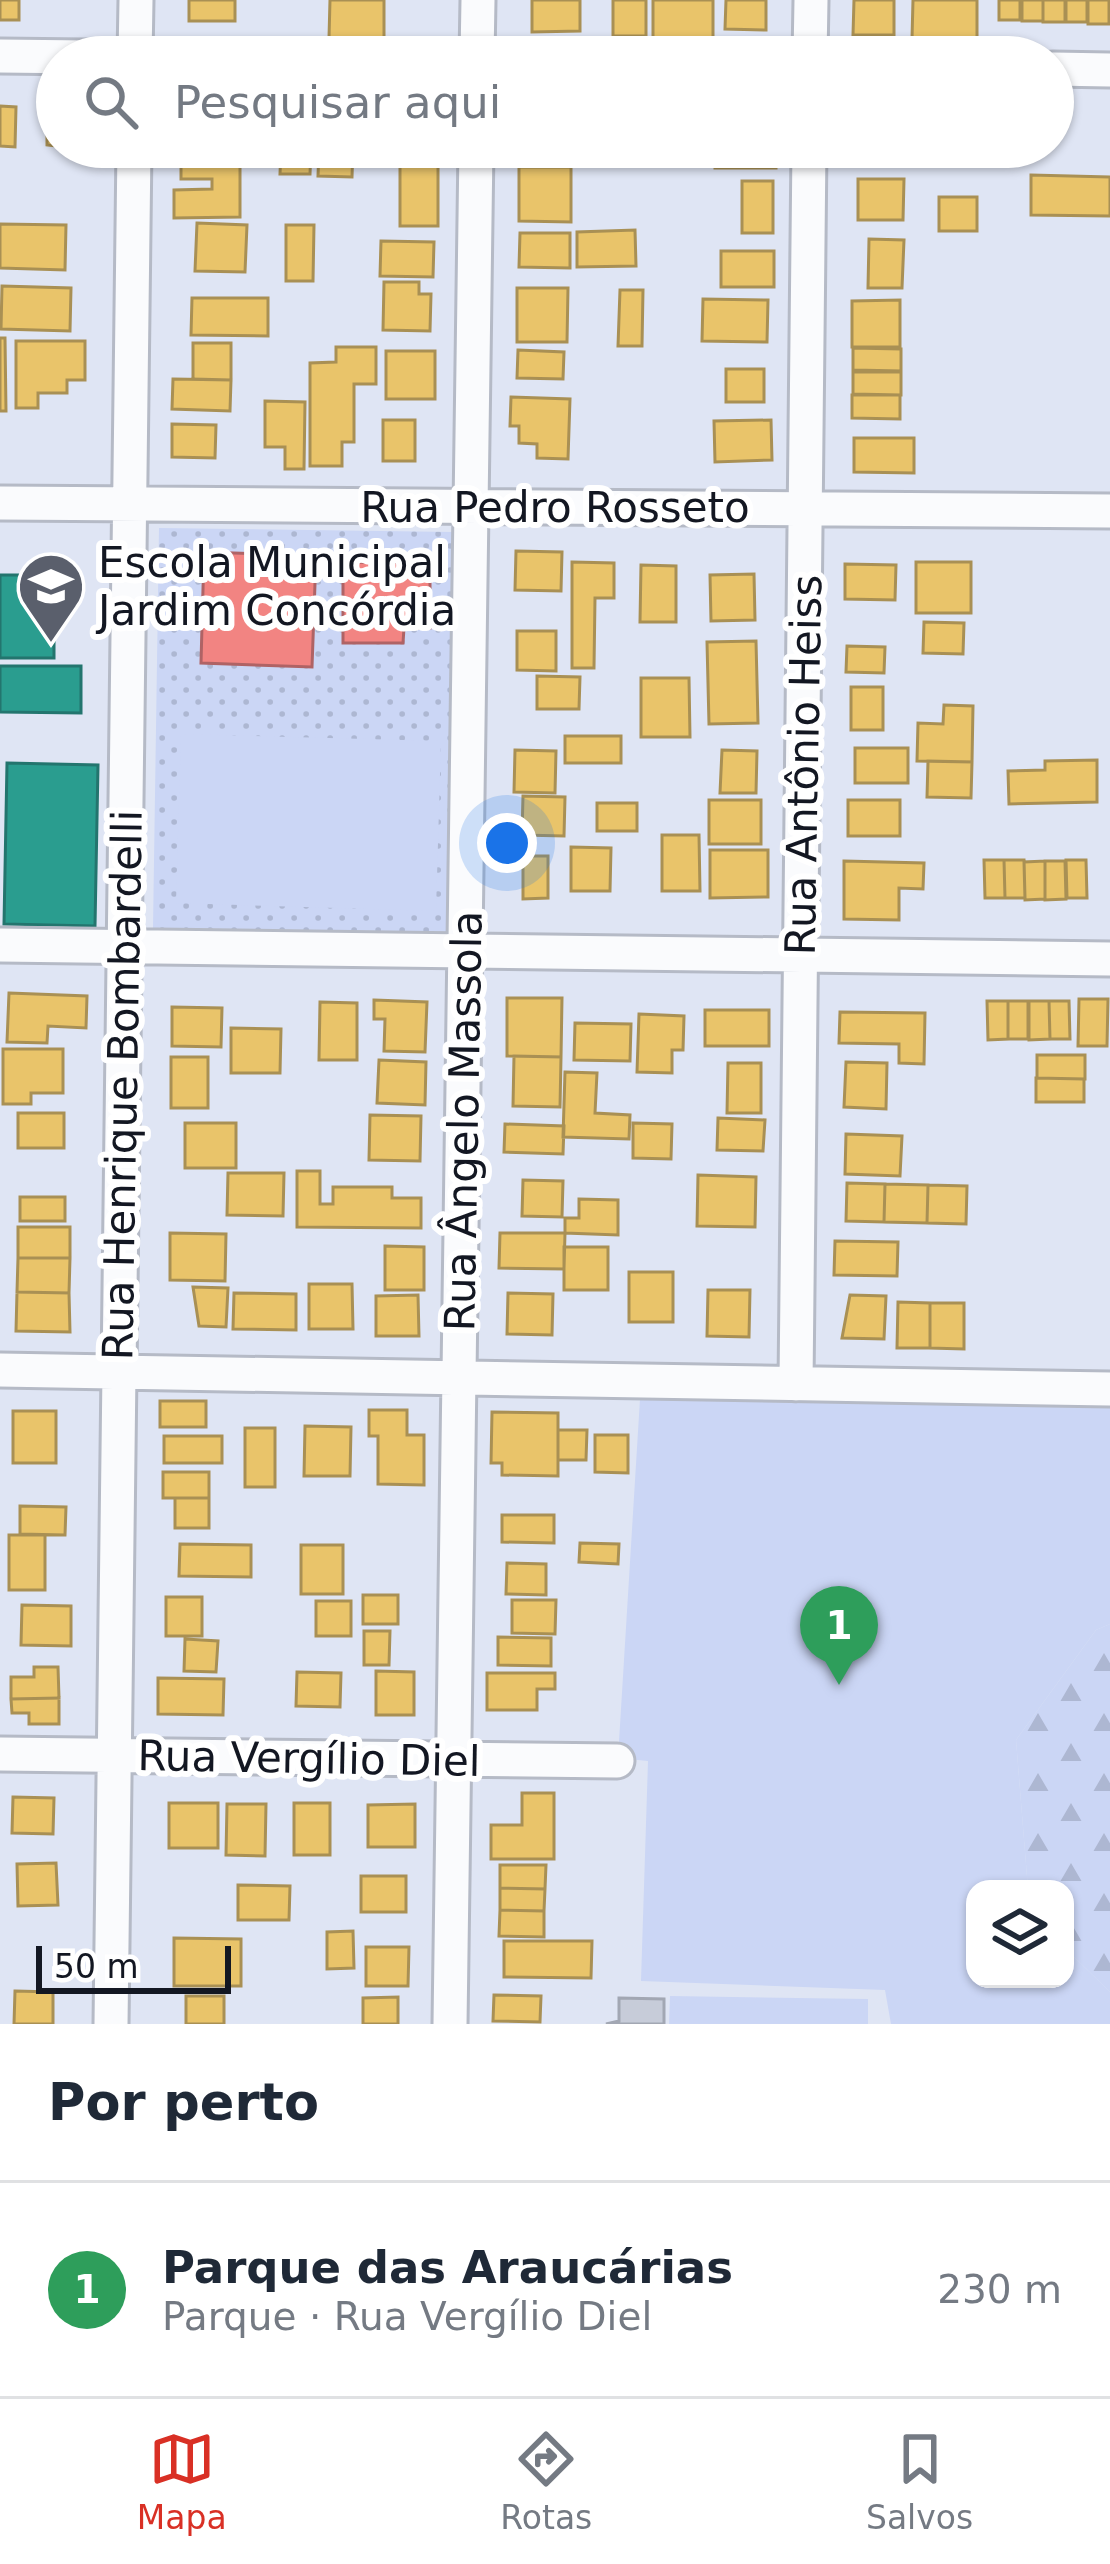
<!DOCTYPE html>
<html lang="pt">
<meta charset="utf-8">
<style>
body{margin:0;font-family:"DejaVu Sans",sans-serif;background:#f6f6f7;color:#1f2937}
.controls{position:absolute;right:36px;bottom:36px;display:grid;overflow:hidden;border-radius:24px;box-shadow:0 3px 9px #0004}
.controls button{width:108px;height:108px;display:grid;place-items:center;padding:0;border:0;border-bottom:3px solid #e0e1e3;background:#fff;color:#1f2937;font:60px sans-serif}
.scale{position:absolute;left:36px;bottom:30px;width:195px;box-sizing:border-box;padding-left:12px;border:6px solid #131722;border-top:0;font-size:33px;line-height:42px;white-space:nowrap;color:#131722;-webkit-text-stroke:9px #fff;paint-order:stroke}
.you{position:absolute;left:507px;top:843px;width:42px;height:42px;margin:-30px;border:9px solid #fff;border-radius:50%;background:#1a73e8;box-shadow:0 0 0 18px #1a73e833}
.badge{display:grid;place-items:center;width:78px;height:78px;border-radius:50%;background:#d93025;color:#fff;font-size:39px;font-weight:700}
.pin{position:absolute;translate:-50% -99px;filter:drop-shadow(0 3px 6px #0008)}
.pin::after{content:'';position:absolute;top:63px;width:42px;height:36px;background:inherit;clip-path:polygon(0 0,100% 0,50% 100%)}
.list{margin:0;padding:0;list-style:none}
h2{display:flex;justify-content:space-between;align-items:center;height:156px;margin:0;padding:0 48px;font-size:51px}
h2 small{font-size:39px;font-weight:400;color:#747a83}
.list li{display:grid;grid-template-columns:78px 1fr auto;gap:36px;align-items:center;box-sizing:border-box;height:216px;padding:0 48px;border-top:3px solid #e0e1e3}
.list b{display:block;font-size:45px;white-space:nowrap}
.list p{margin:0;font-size:39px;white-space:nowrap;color:#747a83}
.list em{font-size:39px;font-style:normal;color:#747a83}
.icon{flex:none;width:66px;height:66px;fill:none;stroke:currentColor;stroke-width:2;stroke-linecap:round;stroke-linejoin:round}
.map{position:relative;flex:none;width:1110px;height:2024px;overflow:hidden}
.search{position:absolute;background:#fff;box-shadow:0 3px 9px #0004;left:36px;right:36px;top:36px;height:132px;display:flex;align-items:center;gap:30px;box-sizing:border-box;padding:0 42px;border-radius:66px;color:#747a83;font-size:45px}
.sheet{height:372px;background:#fff}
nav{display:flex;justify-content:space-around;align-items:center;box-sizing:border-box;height:168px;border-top:3px solid #e0e1e3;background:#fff;font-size:33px;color:#747a83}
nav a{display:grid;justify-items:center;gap:6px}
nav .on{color:#d93025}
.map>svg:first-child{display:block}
</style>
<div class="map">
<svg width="1110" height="2024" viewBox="0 0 1110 2024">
<defs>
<pattern id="grass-dots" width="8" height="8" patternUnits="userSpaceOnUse" patternTransform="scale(3)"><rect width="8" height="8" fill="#cbd6f5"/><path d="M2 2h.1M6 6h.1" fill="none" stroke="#adb7d2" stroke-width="1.8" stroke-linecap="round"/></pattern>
<pattern id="forest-firs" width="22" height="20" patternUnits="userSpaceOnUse" patternTransform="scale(3)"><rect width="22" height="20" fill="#cbd6f5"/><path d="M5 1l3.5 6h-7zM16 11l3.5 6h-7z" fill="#adb7d2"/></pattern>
</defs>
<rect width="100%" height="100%" fill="#dfe5f4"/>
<path fill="url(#grass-dots)" d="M 159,528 L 454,532 L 448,932 L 153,928 Z"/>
<path fill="url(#forest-firs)" d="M 1110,1624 L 1110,1992 L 1065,1948 L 1065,1889 L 1028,1889 L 1016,1740 L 1096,1630 Z"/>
<path fill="#cbd6f5" d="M 181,734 L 441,741 L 436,911 L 176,903 Z
M 640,1399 L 1110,1404 L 1110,1624 L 1096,1630 L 1016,1740 L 1028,1889 L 975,1889 L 975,1979 L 1065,1979 L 1065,1948 L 1110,1992 L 1110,2024 L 891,2024 L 885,1990 L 641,1981 L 648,1761 L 618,1758 Z
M 670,1996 L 868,1999 L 868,2024 L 669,2024 Z"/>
<path fill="#e9c46a" stroke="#a99054" stroke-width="3" d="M 0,0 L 19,0 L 19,20 L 0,20 Z
M 189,0 L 235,0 L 235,21 L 189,21 Z
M 330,0 L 384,0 L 384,38 L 329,38 Z
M 532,0 L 580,0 L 580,31 L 532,32 Z
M 613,0 L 646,0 L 646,36 L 613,36 Z
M 653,0 L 713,0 L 713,49 L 653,49 Z
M 726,0 L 766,0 L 766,30 L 725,29 Z
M 854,0 L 894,0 L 894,35 L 853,35 Z
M 913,0 L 977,0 L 977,41 L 912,39 Z
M 999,0 L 1020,0 L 1020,20 L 999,20 Z
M 1022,0 L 1043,0 L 1043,21 L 1022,21 Z
M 1043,0 L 1065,0 L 1065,22 L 1043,22 Z
M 1066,0 L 1087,0 L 1087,22 L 1066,22 Z
M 1088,0 L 1109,0 L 1109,24 L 1088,24 Z
M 0,106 L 16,107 L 15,147 L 0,146 Z
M 47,109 L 57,109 L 57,146 L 47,145 Z
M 277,147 L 277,159 L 242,158 L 240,149 Z
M 281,147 L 311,147 L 310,174 L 280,174 Z
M 319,147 L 353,147 L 352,177 L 318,176 Z
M 382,147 L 451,147 L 451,161 L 382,160 Z
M 518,147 L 574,147 L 573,155 L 518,154 Z
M 596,147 L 648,147 L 648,159 L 596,159 Z
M 666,147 L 710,147 L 710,162 L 666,163 Z
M 734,147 L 776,147 L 776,168 L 715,168 L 715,153 L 734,153 Z
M 181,149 L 240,149 L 240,217 L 174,218 L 174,190 L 212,189 L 212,179 L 181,179 Z
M 400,165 L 438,165 L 438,226 L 400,226 Z
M 519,167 L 571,167 L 571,222 L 519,221 Z
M 1031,175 L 1110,177 L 1110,216 L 1031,215 Z
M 858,179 L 904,179 L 903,220 L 858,220 Z
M 742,181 L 773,181 L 773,233 L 742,233 Z
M 939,197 L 977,197 L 977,231 L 939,231 Z
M 197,223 L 247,225 L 245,272 L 195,271 Z
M 0,224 L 66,225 L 65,270 L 0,268 Z
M 286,225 L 314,225 L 313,281 L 286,281 Z
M 635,230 L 636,266 L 577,267 L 577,232 Z
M 520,233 L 570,233 L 570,268 L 519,267 Z
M 869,239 L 904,240 L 902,288 L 868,288 Z
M 381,241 L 434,242 L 433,277 L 380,276 Z
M 721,251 L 774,251 L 774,287 L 721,287 Z
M 384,282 L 419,282 L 419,294 L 431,294 L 430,331 L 383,330 Z
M 2,286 L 71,288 L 70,331 L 1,329 Z
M 517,288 L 568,288 L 567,342 L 517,342 Z
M 620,290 L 643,290 L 642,346 L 618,346 Z
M 192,298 L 268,298 L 268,336 L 191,335 Z
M 703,299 L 768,300 L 767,342 L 702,341 Z
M 900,300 L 900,347 L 852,347 L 852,301 Z
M 0,338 L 5,338 L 6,411 L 0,411 Z
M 16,341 L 85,341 L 85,380 L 67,380 L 67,393 L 38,393 L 38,408 L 16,408 Z
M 193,343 L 231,343 L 231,380 L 193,379 Z
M 336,347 L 376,347 L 376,384 L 354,384 L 354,442 L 342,442 L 342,466 L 310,466 L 310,363 L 336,362 Z
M 853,348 L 901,349 L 901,372 L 853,372 Z
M 518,350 L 564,352 L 563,379 L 517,378 Z
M 386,351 L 435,351 L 435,399 L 386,399 Z
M 726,369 L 764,369 L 764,402 L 726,402 Z
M 853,370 L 901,371 L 901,395 L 853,394 Z
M 173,379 L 231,380 L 230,411 L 172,409 Z
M 852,395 L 900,395 L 900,419 L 852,418 Z
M 511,397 L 570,399 L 568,459 L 537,458 L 537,444 L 519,443 L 519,426 L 510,426 Z
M 265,401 L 305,402 L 304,469 L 285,469 L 285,447 L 265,447 Z
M 383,420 L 415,420 L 415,461 L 383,461 Z
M 771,420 L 772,460 L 715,462 L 714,421 Z
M 172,424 L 216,425 L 215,458 L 172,457 Z
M 854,438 L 914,438 L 914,473 L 854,472 Z
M 516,551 L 562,552 L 561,591 L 515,590 Z
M 572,562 L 614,563 L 614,598 L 595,598 L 594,668 L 572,668 Z
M 916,562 L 971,562 L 971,613 L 916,613 Z
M 845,564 L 896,565 L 895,600 L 845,599 Z
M 641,565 L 676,566 L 676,622 L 640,622 Z
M 754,574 L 755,620 L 711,621 L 710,575 Z
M 924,622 L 964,623 L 963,654 L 923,653 Z
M 517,631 L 556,631 L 556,671 L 517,670 Z
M 756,641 L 758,723 L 709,724 L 707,642 Z
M 847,646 L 885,647 L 884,673 L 846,672 Z
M 537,676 L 580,677 L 579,709 L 537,709 Z
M 641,678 L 689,678 L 690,737 L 641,737 Z
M 851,687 L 883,687 L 883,730 L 851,730 Z
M 944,705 L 973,706 L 972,762 L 917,761 L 918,723 L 943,724 Z
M 565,736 L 621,736 L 621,763 L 565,763 Z
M 855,748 L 908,748 L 908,783 L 855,783 Z
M 515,750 L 556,751 L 555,793 L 514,792 Z
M 722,750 L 757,751 L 756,793 L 720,793 Z
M 1097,760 L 1097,802 L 1009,804 L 1008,771 L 1045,770 L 1045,761 Z
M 928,761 L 972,762 L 971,798 L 927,797 Z
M 523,796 L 565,797 L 564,836 L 522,835 Z
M 709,800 L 761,800 L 761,844 L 709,844 Z
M 848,800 L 900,800 L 900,836 L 848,836 Z
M 597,803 L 637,803 L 637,831 L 597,831 Z
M 662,835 L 699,835 L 700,891 L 662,891 Z
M 571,847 L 611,848 L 610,891 L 571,891 Z
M 710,850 L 768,850 L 768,897 L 710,898 Z
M 523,856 L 548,856 L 548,898 L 523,899 Z
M 984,860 L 1004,860 L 1005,898 L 985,898 Z
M 1004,860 L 1024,860 L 1025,898 L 1005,898 Z
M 1066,860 L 1086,860 L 1087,898 L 1067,898 Z
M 844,861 L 924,863 L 923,889 L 899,888 L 899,920 L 844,919 Z
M 1045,861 L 1065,861 L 1066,899 L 1045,900 Z
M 1045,861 L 1045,899 L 1025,900 L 1024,862 Z
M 9,993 L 87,996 L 86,1028 L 48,1026 L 47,1043 L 7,1042 Z
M 507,998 L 562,998 L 561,1057 L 507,1056 Z
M 1079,999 L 1108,999 L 1107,1046 L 1078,1046 Z
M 374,1000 L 427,1002 L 425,1052 L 384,1051 L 385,1019 L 374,1019 Z
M 987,1001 L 1008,1001 L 1008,1039 L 988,1040 Z
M 1008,1001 L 1028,1001 L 1028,1039 L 1008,1039 Z
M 1029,1001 L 1049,1001 L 1050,1039 L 1029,1040 Z
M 1049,1001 L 1069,1001 L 1070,1039 L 1050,1039 Z
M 320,1002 L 357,1003 L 357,1060 L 319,1060 Z
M 172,1007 L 222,1008 L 221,1047 L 172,1046 Z
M 705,1010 L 769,1010 L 769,1046 L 705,1046 Z
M 840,1012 L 925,1013 L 924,1064 L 899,1063 L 899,1044 L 839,1043 Z
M 639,1014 L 684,1016 L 683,1050 L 672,1050 L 672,1073 L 637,1072 Z
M 575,1023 L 631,1024 L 630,1061 L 574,1060 Z
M 231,1028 L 281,1029 L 280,1073 L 231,1073 Z
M 3,1049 L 63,1049 L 63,1093 L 31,1093 L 31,1104 L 3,1104 Z
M 1037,1055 L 1085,1055 L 1085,1079 L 1037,1078 Z
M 514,1056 L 561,1057 L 560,1107 L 513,1106 Z
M 171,1057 L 208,1057 L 208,1108 L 171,1108 Z
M 379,1060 L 426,1062 L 425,1105 L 377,1103 Z
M 846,1062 L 887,1063 L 886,1109 L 844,1107 Z
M 728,1063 L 761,1063 L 761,1113 L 727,1113 Z
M 565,1072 L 597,1073 L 595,1113 L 630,1115 L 629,1139 L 563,1137 Z
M 1036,1078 L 1084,1079 L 1084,1102 L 1036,1102 Z
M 18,1113 L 64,1113 L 64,1148 L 18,1148 Z
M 370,1115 L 421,1116 L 420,1161 L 369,1160 Z
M 718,1118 L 765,1120 L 763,1151 L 717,1150 Z
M 185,1123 L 236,1123 L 236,1168 L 185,1168 Z
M 633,1123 L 672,1124 L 671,1159 L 633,1158 Z
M 505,1124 L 564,1126 L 563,1154 L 504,1152 Z
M 846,1134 L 902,1136 L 900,1176 L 845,1174 Z
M 297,1171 L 320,1171 L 320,1204 L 333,1204 L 333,1187 L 392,1187 L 392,1198 L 421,1198 L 421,1228 L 297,1227 Z
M 228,1173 L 284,1173 L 283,1216 L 227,1215 Z
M 698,1175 L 756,1177 L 755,1227 L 697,1226 Z
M 523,1180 L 563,1181 L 562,1217 L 522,1216 Z
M 847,1183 L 885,1184 L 884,1222 L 846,1221 Z
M 885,1184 L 928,1185 L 927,1223 L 884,1222 Z
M 928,1185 L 967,1186 L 966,1224 L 927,1223 Z
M 20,1197 L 65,1197 L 65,1221 L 20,1221 Z
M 579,1199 L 618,1200 L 618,1235 L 565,1233 L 565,1218 L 579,1218 Z
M 18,1227 L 70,1227 L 70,1258 L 18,1258 Z
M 170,1233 L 226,1234 L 225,1281 L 170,1280 Z
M 500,1233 L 565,1233 L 564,1269 L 499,1268 Z
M 835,1241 L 898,1242 L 897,1276 L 834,1275 Z
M 385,1246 L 424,1247 L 424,1290 L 385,1290 Z
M 564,1247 L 608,1247 L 608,1290 L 564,1290 Z
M 18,1258 L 70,1258 L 69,1293 L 17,1292 Z
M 629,1272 L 673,1272 L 673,1322 L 629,1322 Z
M 309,1284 L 352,1284 L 353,1329 L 309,1329 Z
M 193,1287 L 228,1288 L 226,1327 L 199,1326 Z
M 708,1290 L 750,1290 L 749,1337 L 707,1336 Z
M 17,1292 L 69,1293 L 70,1332 L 16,1331 Z
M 234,1293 L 296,1294 L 296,1330 L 233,1329 Z
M 508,1293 L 553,1294 L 552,1335 L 507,1334 Z
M 418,1295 L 419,1336 L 376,1336 L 376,1296 Z
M 850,1295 L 886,1296 L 884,1339 L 842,1338 Z
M 898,1302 L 930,1303 L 930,1348 L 897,1348 Z
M 930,1303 L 964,1303 L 964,1349 L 930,1348 Z
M 160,1401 L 206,1401 L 206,1427 L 160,1427 Z
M 369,1410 L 407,1410 L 407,1435 L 424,1435 L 424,1485 L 378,1484 L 378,1436 L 369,1436 Z
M 13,1411 L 56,1411 L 56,1463 L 13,1463 Z
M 492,1412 L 558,1413 L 558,1476 L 502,1475 L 502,1463 L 491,1463 Z
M 305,1426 L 351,1427 L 350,1476 L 304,1476 Z
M 245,1428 L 275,1428 L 275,1487 L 245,1487 Z
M 558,1430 L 587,1430 L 586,1460 L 558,1460 Z
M 595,1435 L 628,1435 L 628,1473 L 595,1472 Z
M 164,1436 L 222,1436 L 222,1463 L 164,1463 Z
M 163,1472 L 209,1472 L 209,1498 L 163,1498 Z
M 175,1498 L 209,1498 L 209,1528 L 175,1528 Z
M 20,1506 L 66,1507 L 65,1535 L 20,1534 Z
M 502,1515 L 554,1515 L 554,1543 L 502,1542 Z
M 9,1535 L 45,1535 L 45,1590 L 9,1590 Z
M 580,1543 L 619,1544 L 618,1564 L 579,1562 Z
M 180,1544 L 251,1545 L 251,1577 L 179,1576 Z
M 301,1545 L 343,1545 L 343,1594 L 301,1594 Z
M 507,1563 L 546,1564 L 546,1595 L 506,1594 Z
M 363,1595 L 398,1595 L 398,1624 L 363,1624 Z
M 166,1597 L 202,1597 L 202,1636 L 166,1636 Z
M 512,1600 L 556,1600 L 555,1634 L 512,1633 Z
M 316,1601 L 351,1601 L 351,1636 L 316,1636 Z
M 22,1605 L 71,1606 L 71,1646 L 21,1645 Z
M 364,1631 L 390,1631 L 389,1665 L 364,1665 Z
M 498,1637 L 551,1638 L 551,1666 L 498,1665 Z
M 185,1639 L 218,1641 L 216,1672 L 184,1671 Z
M 34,1667 L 58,1667 L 59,1698 L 11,1699 L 11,1677 L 34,1677 Z
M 376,1671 L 414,1672 L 414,1715 L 376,1715 Z
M 297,1672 L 341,1673 L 340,1707 L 296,1706 Z
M 487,1673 L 555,1673 L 555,1689 L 537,1689 L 537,1710 L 487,1710 Z
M 158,1678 L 224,1679 L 223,1715 L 158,1714 Z
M 59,1698 L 59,1724 L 29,1724 L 29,1713 L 12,1713 L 11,1699 Z
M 522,1793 L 554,1793 L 554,1859 L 491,1859 L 491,1825 L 522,1825 Z
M 13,1797 L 54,1798 L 53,1834 L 12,1833 Z
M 169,1803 L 218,1803 L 218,1848 L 169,1848 Z
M 294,1803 L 330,1803 L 330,1855 L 294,1855 Z
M 227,1804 L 266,1804 L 265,1856 L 226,1855 Z
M 415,1804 L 415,1847 L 368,1847 L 368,1805 Z
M 56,1863 L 58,1905 L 18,1906 L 17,1864 Z
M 500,1865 L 546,1865 L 545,1889 L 500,1888 Z
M 361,1876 L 406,1876 L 406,1912 L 361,1912 Z
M 238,1885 L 290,1886 L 289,1920 L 238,1920 Z
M 500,1888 L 545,1889 L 544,1911 L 500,1910 Z
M 500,1910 L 544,1911 L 544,1937 L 499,1936 Z
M 353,1931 L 354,1968 L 327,1969 L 327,1932 Z
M 174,1938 L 241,1939 L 241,1986 L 174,1986 Z
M 504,1941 L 592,1941 L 591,1978 L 504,1977 Z
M 366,1947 L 409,1947 L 408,1986 L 366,1986 Z
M 15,1991 L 53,1992 L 53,2024 L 14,2024 Z
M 494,1995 L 541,1996 L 540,2022 L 493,2021 Z
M 186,1996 L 224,1996 L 224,2024 L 186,2024 Z
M 398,1997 L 398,2024 L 363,2024 L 363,1998 Z"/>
<path fill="#2a9d8f" stroke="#23756e" stroke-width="3" d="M 0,575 L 54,575 L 54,658 L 0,658 Z
M 0,666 L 81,666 L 81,713 L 0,712 Z
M 7,763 L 98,765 L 95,926 L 4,924 Z"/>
<path fill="#f28482" stroke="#af6365" stroke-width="3" d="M 204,552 L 316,556 L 312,667 L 201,663 Z
M 343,562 L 430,563 L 430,628 L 404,628 L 403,643 L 343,643 Z"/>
<path fill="#c7ccd9" stroke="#a2a7b3" stroke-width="3" d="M 619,1998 L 664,1999 L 664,2024 L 606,2024 L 619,2021 Z"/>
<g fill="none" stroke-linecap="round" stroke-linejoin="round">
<defs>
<path id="minor" d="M 0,56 L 86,57
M 135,57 L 136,0
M 477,57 L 478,0
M 810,57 L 811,0
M 1053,69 L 1110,70
M 0,503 L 1110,511
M 0,945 L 1110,959
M 0,1370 L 1110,1389
M 796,1384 L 809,147
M 0,1754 L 617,1761
M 111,2024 L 134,147
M 450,2024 L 476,147"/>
</defs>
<use href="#minor" stroke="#b5bac6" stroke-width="39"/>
<use href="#minor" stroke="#fafbfd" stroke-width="33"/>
</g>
<defs>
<symbol id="school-pin" viewBox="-11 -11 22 30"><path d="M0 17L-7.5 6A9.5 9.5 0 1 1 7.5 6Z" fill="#5a5f6c" stroke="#fff"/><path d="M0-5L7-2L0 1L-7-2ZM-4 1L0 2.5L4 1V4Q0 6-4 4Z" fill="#fff"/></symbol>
</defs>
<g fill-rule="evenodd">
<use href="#school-pin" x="13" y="548" width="76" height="104"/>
</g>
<g text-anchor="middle" stroke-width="12" stroke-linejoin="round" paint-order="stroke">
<g font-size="42" fill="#131722" stroke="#fff">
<text x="555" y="522">Rua Pedro Rosseto</text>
<text transform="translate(803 765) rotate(-89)" y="15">Rua Antônio Heiss</text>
<text transform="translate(122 1085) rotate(-89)" y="15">Rua Henrique Bombardelli</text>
<text transform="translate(463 1121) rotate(-89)" y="15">Rua Ângelo Massola</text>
<text transform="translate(309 1758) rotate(1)" y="15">Rua Vergílio Diel</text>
</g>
<g font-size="42" fill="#131722" stroke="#fff" text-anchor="start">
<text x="98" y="577">Escola Municipal<tspan x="98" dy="48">Jardim Concórdia</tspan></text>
</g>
</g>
</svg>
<div class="controls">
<button><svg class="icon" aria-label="layers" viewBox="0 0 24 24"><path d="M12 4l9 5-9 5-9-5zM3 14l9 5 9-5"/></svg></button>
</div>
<div class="scale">50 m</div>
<div class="you"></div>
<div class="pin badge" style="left:839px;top:1685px;background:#2e9e5b">1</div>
<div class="search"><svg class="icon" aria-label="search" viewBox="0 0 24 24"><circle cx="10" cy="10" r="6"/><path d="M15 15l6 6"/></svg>Pesquisar aqui</div>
</div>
<section class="sheet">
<h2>Por perto<small></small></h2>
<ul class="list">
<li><span class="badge" style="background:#2e9e5b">1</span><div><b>Parque das Araucárias</b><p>Parque · Rua Vergílio Diel</p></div><em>230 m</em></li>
</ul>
</section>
<nav>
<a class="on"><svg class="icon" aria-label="map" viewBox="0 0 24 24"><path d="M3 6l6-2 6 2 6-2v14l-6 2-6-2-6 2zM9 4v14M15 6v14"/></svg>Mapa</a>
<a><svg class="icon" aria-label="directions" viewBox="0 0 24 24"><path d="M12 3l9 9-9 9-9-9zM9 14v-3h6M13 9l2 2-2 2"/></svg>Rotas</a>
<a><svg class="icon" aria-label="saved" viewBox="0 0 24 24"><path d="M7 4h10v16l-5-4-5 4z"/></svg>Salvos</a>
</nav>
